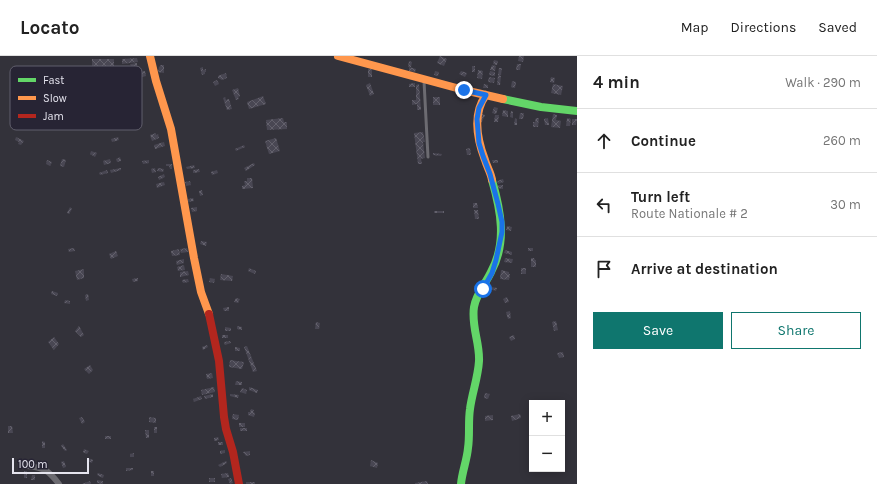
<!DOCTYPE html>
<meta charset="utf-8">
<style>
body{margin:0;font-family:Karla,sans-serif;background:#f6f6f6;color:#222}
.controls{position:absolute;right:12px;bottom:12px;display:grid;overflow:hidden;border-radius:0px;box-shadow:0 2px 10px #0003}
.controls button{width:36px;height:36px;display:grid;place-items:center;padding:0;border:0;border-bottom:1px solid #e0e0e0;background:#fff;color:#222;font:20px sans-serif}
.scale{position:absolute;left:12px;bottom:10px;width:77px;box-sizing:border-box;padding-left:4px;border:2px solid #e5e4ee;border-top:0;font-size:11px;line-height:14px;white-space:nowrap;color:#e5e4ee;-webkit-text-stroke:3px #272434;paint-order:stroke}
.stop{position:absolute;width:12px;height:12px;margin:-9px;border:3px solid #1a73e8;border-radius:50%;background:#fff}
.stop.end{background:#1a73e8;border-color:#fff;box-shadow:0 1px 4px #0008}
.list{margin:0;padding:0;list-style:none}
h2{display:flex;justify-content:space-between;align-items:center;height:52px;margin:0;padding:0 16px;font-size:17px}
h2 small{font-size:13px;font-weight:400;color:#767676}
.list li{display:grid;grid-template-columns:26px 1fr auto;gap:12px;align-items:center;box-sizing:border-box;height:64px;padding:0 16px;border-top:1px solid #e0e0e0}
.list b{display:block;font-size:15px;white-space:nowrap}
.list p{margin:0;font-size:13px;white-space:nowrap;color:#767676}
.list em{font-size:13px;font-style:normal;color:#767676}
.actions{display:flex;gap:8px;padding:12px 16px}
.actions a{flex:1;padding:9px 0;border:1px solid #0f766e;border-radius:0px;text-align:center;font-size:14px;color:#0f766e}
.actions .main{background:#0f766e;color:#fff}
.icon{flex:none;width:22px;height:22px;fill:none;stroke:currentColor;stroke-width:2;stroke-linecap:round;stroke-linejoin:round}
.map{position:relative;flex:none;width:577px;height:428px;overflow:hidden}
header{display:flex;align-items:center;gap:24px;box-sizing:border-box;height:56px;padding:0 20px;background:#fff;border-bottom:1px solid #e0e0e0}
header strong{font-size:19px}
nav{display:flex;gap:22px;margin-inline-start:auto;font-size:14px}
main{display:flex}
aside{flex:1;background:#fff}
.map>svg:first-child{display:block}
</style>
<header>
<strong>Locato</strong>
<nav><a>Map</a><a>Directions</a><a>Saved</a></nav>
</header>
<main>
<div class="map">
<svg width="577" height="428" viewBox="0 0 577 428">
<defs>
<pattern id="building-cross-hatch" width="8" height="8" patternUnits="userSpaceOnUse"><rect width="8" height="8" fill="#494753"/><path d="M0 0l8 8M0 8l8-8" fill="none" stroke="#63616c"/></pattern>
</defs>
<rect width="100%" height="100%" fill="#33323a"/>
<path fill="url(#building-cross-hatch)" d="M 440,0 L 447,3 L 444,10 L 437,7 Z
M 519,0 L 524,0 L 523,6 L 518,5 Z
M 137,2 L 138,6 L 122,8 L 122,3 Z
M 92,3 L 114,3 L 114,14 L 92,14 Z
M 494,4 L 498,5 L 497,9 L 493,8 Z
M 409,5 L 412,6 L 411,11 L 408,11 Z
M 137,7 L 137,10 L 131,10 L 130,8 Z
M 517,8 L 521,8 L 520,14 L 516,14 Z
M 160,9 L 164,9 L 164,17 L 158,16 L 159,10 L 160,11 Z
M 492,9 L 496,10 L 495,15 L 490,14 Z
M 472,10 L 475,10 L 475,16 L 472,16 Z
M 203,11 L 203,14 L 206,13 L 206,16 L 205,16 L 205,18 L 202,19 L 200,12 Z
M 409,11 L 416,13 L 415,16 L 409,15 Z
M 499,12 L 502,12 L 501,19 L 498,19 Z
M 368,13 L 372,13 L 372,21 L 368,21 Z
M 478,14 L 483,15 L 482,23 L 477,22 Z
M 145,15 L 146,20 L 139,22 L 138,17 Z
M 435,15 L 439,16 L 438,20 L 434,19 Z
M 461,15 L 467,17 L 465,21 L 459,18 Z
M 490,15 L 495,16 L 495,20 L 489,19 Z
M 226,17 L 227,22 L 222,24 L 218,22 L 218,20 Z
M 498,19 L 501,20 L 500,29 L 497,29 Z
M 489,21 L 495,22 L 494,27 L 488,26 Z
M 551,21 L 555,22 L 554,27 L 550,26 Z
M 217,24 L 219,28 L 215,30 L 213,26 Z
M 512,25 L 516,26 L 515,32 L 511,31 Z
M 370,27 L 374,38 L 370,40 L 366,29 Z
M 415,27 L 415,31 L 409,31 L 409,28 Z
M 419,28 L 421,54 L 417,54 L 417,48 L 412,49 L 412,44 L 416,44 L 416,29 Z
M 484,28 L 488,29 L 488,32 L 483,32 Z
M 553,28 L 563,30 L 561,39 L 551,37 Z
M 238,32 L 240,40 L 238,41 L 239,43 L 236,44 L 232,34 Z
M 263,40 L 266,48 L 249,53 L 247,46 Z
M 225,41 L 226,44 L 229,43 L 232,53 L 227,54 L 223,42 Z
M 433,41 L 440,41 L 440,49 L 433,49 Z
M 494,51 L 498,52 L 496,58 L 492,57 Z
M 503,54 L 508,55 L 508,61 L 502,60 Z
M 511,55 L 513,56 L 513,62 L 510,61 Z
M 480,57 L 485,59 L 482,66 L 477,64 Z
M 520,57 L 524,57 L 523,63 L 519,63 Z
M 553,58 L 557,59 L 556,64 L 561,65 L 560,72 L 551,71 Z
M 495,59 L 499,59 L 498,66 L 494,66 Z
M 283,62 L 284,66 L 287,66 L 287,73 L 267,74 L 266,64 Z
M 515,62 L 517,63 L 517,69 L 514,69 Z
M 536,62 L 539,62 L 538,71 L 533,71 L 533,66 L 535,66 Z
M 548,62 L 549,69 L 545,69 L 544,63 Z
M 567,62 L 571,63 L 570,70 L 566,70 Z
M 572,63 L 577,63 L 576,69 L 572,69 Z
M 423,76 L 425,86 L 423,86 L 425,102 L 421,103 L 422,108 L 418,108 L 414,77 Z
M 156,77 L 156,79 L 158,78 L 159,82 L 152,85 L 150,79 Z
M 16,81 L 24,85 L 21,89 L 18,88 L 19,86 L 15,84 Z
M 118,81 L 119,84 L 112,86 L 111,83 Z
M 276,82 L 280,95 L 269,98 L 265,85 Z
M 164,86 L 165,90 L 155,93 L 154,89 Z
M 244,89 L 245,91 L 236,95 L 235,93 Z
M 470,92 L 471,99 L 467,99 L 466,93 Z
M 91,95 L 97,97 L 95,101 L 90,98 Z
M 433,97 L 442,98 L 441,100 L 433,99 Z
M 120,101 L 121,105 L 117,106 L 116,103 Z
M 62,103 L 66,104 L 64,111 L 60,110 Z
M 110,103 L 111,107 L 104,109 L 103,105 Z
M 47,104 L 52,106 L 50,110 L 46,108 Z
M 149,104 L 149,107 L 143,108 L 142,105 Z
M 492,104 L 498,104 L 498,107 L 493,107 Z
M 254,107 L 255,109 L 246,115 L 244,112 Z
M 166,108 L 172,108 L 172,113 L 170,113 L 169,110 L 166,110 Z
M 194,109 L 195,112 L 187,113 L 186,111 Z
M 121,112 L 121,114 L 111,117 L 110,114 Z
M 155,112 L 156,116 L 152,117 L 151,113 Z
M 158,112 L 164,113 L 163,116 L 157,115 Z
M 199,113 L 200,116 L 193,117 L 193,114 Z
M 107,114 L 108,117 L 100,119 L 99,117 Z
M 217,114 L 218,117 L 212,119 L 211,116 Z
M 164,118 L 165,121 L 159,124 L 158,121 Z
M 247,122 L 252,122 L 253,132 L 242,133 L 242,130 L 245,129 L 244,125 L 247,125 Z
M 503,123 L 504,126 L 498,128 L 497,125 Z
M 190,125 L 191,129 L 186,130 L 185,126 Z
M 164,126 L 165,129 L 157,132 L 156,128 Z
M 498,129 L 503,129 L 503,133 L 498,132 Z
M 202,134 L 203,139 L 200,140 L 199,135 Z
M 193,142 L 194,145 L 188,146 L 188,143 Z
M 473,147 L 477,147 L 478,152 L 473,152 Z
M 70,151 L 72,153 L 69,158 L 67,157 Z
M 197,151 L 197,155 L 192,156 L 191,152 Z
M 474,154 L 478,154 L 479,163 L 475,163 Z
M 434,155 L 444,155 L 444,157 L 434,157 Z
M 507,170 L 512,171 L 511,175 L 506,174 Z
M 201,185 L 207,186 L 206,190 L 200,188 Z
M 74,192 L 75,195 L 69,196 L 68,193 Z
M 187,192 L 188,196 L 181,197 L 180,193 Z
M 528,192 L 533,192 L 533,195 L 528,195 Z
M 179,193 L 180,199 L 172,200 L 171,195 Z
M 505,194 L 512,196 L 512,199 L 504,197 Z
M 116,195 L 118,200 L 111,203 L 109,198 Z
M 505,202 L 513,203 L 512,207 L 504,206 Z
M 531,202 L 534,202 L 535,204 L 536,204 L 536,211 L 531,211 Z
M 184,203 L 184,207 L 177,209 L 176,205 Z
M 184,209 L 185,214 L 178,215 L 177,211 Z
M 249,212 L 256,215 L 255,218 L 248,215 Z
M 521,212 L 526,212 L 526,218 L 521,218 Z
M 84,213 L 84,222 L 77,224 L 75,215 Z
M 501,214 L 509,216 L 509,218 L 510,218 L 509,224 L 500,223 Z
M 188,215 L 189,219 L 180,221 L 180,216 Z
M 221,218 L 233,220 L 232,225 L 220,224 Z
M 138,222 L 138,225 L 133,226 L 132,223 Z
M 210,222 L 215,223 L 214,227 L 209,226 Z
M 188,223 L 189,226 L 183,227 L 182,224 Z
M 491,231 L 497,232 L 496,235 L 490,233 Z
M 52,235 L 58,237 L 57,240 L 51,238 Z
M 88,238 L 89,244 L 86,245 L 85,239 Z
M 507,241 L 509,246 L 505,247 L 503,243 Z
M 236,242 L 240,243 L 238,247 L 234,246 Z
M 65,244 L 70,245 L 70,248 L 64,247 Z
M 229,251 L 229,255 L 224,255 L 223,252 Z
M 510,255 L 511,262 L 508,263 L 506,256 Z
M 556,265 L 558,274 L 554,275 L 552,266 Z
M 316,266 L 320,267 L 319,273 L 315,273 Z
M 79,270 L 84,279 L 81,281 L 75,275 Z
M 237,270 L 242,271 L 242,274 L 237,273 Z
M 225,271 L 231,272 L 231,275 L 225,275 Z
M 222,279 L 228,279 L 228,282 L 222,282 Z
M 514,279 L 515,283 L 511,285 L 509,281 Z
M 54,281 L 59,288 L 54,294 L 48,286 Z
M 230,285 L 231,287 L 225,289 L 224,286 Z
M 207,289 L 208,291 L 203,294 L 202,291 Z
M 247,290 L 257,315 L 253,316 L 244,291 Z
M 235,291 L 240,292 L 240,295 L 235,295 Z
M 563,296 L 564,301 L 559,302 L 557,297 Z
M 230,304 L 244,306 L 242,313 L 229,311 Z
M 90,309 L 93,314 L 89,318 L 84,313 Z
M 212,317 L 213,322 L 207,323 L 206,318 Z
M 236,325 L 242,326 L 242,329 L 235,329 Z
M 214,331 L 215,336 L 202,339 L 201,334 Z
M 249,331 L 258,334 L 257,337 L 249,334 Z
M 242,332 L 247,334 L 246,338 L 240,336 Z
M 485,337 L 490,338 L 488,343 L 484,342 Z
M 213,338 L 213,341 L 205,343 L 204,340 Z
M 230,338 L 239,339 L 238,342 L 230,340 Z
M 201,340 L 202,343 L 194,346 L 193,343 Z
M 251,353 L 254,354 L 253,356 L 255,357 L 254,361 L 248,359 L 248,356 L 250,356 Z
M 233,358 L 239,359 L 238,364 L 232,363 Z
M 520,358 L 521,362 L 512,365 L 511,360 Z
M 493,359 L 493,364 L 485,365 L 485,360 Z
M 82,361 L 85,366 L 82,368 L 79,362 Z
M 149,361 L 156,362 L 156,367 L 149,366 Z
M 239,367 L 245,367 L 245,371 L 239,371 Z
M 8,370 L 12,370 L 13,377 L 8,377 Z
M 154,371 L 157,371 L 157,377 L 154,377 Z
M 240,372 L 247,372 L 247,375 L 240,375 Z
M 145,374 L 149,374 L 149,382 L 146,382 Z
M 105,380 L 111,380 L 111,383 L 105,383 Z
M 218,381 L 219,384 L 214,385 L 214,382 Z
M 42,385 L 45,386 L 45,392 L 42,392 Z
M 218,386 L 223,386 L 223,389 L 218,389 Z
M 63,388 L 67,394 L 65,395 L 61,390 Z
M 84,393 L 89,395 L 87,398 L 83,396 Z
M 225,394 L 225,397 L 220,398 L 220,395 Z
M 250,395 L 250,399 L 246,400 L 243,396 Z
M 134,397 L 134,401 L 130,401 L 130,398 Z
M 88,402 L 93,404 L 92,407 L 87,405 Z
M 371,404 L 378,407 L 377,412 L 370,410 Z
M 64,405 L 66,411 L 63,412 L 61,406 Z
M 226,405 L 227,407 L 220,411 L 218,409 Z
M 126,412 L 133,412 L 133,414 L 126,415 Z
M 24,415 L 27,415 L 27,422 L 24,422 Z
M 151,415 L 154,415 L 154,420 L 151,420 Z
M 98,417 L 104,419 L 103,422 L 97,419 Z
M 228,417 L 229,421 L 222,422 L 221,418 Z
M 32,419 L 35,419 L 35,424 L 31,424 Z
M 209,422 L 215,422 L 215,426 L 209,426 Z
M 231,422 L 233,427 L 230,428 L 228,423 Z
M 97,424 L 103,425 L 103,428 L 97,427 Z
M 90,425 L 91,428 L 82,428 Z
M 427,425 L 428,428 L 415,428 L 415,427 Z
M 246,426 L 255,426 L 255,428 L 246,428 Z"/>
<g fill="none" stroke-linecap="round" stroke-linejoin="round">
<path stroke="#6c6b71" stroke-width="3" d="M 424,25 L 428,101"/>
<path stroke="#6c6b71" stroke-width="6" d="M 28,410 C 45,412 49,415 59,428"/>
<path stroke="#63d668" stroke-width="8" d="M 503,43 L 541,51 L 577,55
M 461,428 C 462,416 467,404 468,392 C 470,379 468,366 470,353 C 472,337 478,322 479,305 C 480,287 471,270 474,251 C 476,238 486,227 491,216 C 507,187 501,155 492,124"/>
<path stroke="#ff974d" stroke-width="8" d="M 150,0 L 156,25 L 171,73 L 194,202 L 201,236 L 209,258
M 338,0 L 464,34 L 503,43
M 486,39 C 472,58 477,83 485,104 C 487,111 491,117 492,124"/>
<path stroke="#b3261e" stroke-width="8" d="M 209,258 L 219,305 L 224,361 L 226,373 L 233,396 L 239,428"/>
</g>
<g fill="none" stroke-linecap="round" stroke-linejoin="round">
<path stroke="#1a73e8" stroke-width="5" d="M 464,34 L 486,39 L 479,52 L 477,63 L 479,87 L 483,100 L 490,118 L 498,148 L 502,166 L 502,176 L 496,204 L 492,217 L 483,233"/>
</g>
<rect x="10" y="10" width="132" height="64" rx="6" fill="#272434" stroke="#605e6c" stroke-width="1"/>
<rect x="18" y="22" width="18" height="4" fill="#63d668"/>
<rect x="18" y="40" width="18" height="4" fill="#ff974d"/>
<rect x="18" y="58" width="18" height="4" fill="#b3261e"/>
<g font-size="11" fill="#e5e4ee">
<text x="43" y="28">Fast</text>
<text x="43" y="46">Slow</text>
<text x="43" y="64">Jam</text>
</g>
</svg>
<div class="controls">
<button>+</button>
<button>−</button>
</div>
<div class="scale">100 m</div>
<div class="stop" style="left:483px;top:233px"></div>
<div class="stop end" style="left:464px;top:34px"></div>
</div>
<aside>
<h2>4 min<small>Walk · 290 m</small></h2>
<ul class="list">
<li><svg class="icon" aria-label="ahead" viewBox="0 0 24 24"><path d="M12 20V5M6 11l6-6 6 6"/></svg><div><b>Continue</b></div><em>260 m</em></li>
<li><svg class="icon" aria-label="left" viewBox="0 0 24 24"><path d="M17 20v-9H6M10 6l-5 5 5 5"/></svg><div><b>Turn left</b><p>Route Nationale # 2</p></div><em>30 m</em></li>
<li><svg class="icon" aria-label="arrive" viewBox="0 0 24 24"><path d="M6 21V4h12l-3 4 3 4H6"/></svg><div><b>Arrive at destination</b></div></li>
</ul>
<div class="actions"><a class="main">Save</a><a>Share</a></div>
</aside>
</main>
